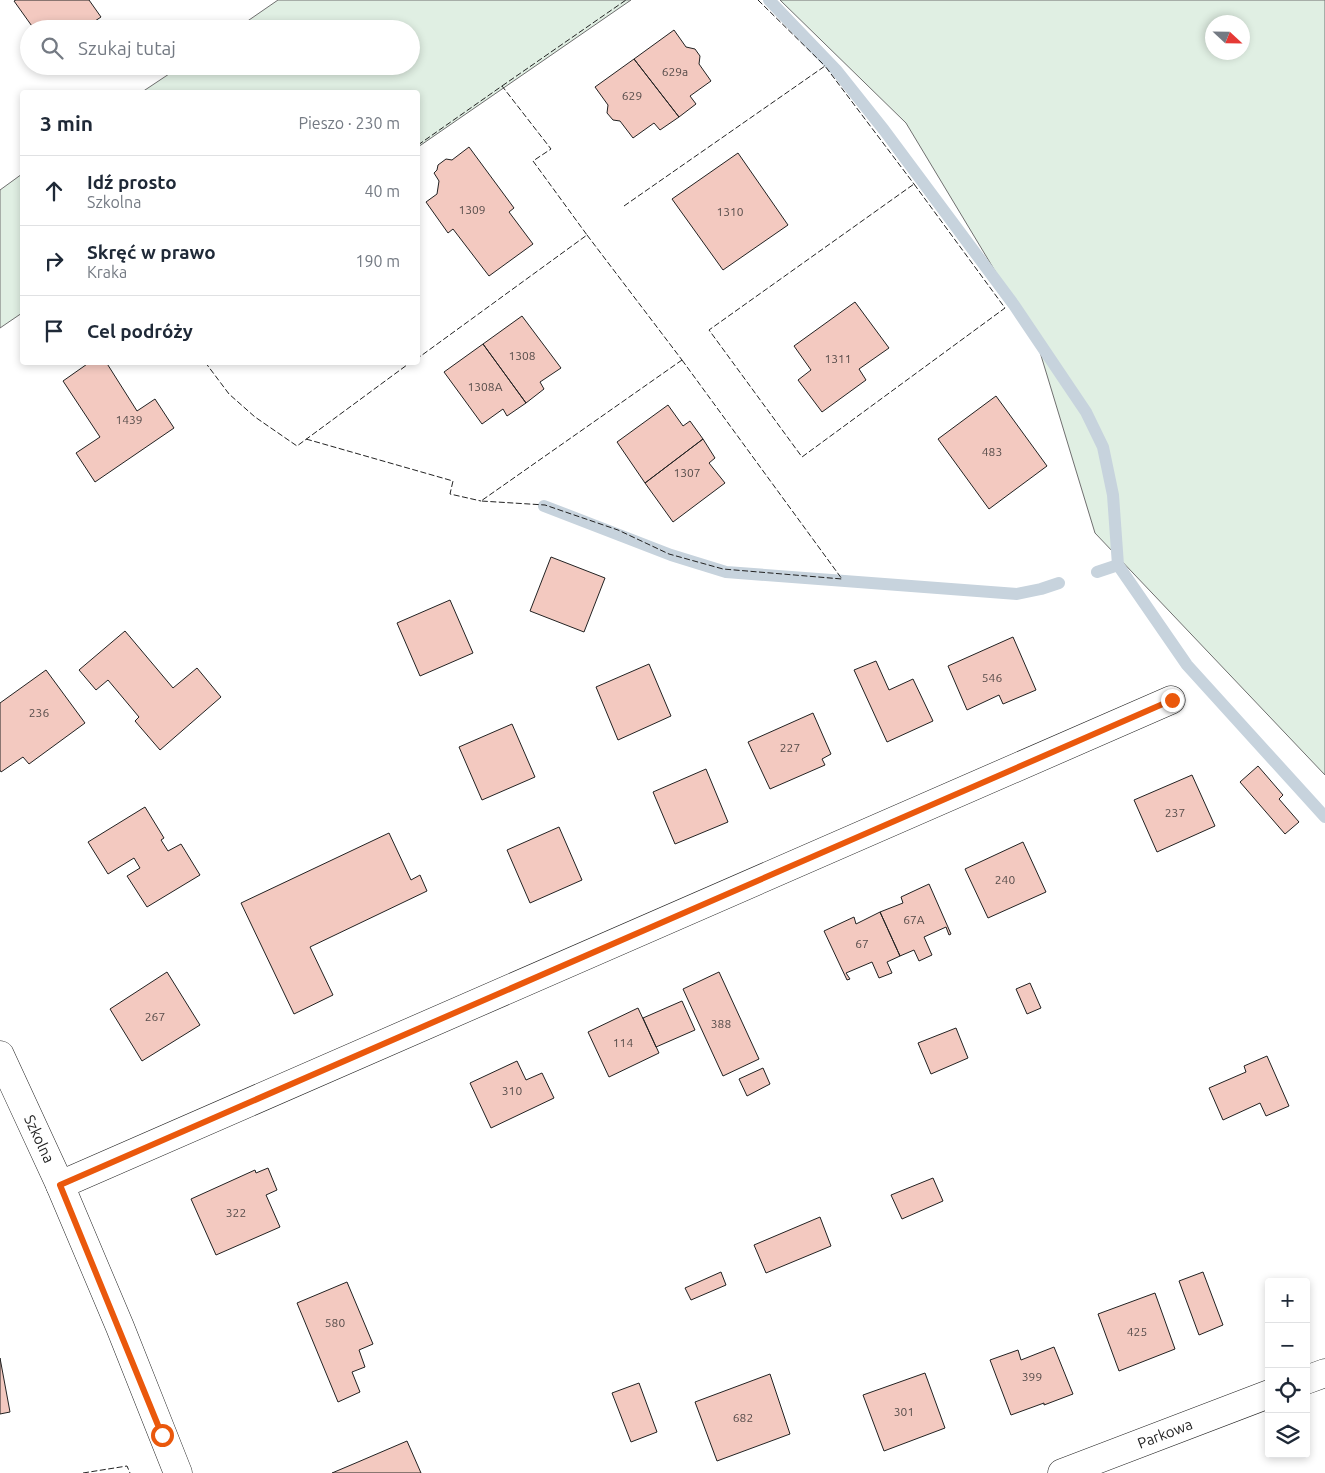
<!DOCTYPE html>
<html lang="pl">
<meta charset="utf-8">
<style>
body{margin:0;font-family:Ubuntu,sans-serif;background:#f6f6f7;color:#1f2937}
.controls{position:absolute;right:15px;bottom:15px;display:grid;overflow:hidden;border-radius:5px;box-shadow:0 2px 8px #0003}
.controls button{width:45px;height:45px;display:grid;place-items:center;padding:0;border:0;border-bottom:1px solid #e0e1e3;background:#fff;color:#1f2937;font:25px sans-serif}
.compass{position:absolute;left:1205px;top:15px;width:45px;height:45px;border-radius:50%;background:#fff;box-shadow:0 2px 8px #0003;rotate:112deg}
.stop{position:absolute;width:15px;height:15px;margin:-11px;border:4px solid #ea580c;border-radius:50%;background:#fff}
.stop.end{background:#ea580c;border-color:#fff;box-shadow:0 1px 5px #0008}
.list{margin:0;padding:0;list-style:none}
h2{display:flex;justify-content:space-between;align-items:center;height:65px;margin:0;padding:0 20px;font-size:21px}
h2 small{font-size:16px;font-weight:400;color:#747a83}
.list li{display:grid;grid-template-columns:32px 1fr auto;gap:15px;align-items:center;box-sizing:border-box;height:70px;padding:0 20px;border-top:1px solid #e0e1e3}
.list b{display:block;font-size:19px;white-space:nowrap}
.list p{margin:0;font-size:16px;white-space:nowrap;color:#747a83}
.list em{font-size:16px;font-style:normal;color:#747a83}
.icon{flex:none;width:28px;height:28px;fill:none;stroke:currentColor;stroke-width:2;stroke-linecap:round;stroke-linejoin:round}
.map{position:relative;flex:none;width:1325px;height:1473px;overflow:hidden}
.search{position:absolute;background:#fff;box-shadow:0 2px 8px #0003;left:20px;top:20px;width:400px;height:55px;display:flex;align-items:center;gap:12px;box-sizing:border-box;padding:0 18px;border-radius:28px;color:#747a83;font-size:19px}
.panel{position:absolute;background:#fff;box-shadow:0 2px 8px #0003;left:20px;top:90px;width:400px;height:275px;border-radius:5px}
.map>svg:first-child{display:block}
</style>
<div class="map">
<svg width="1325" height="1473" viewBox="0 0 1325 1473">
<rect width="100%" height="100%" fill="#fff"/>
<path fill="#e0efe3" stroke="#6f6f6f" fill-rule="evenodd" d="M 278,0 L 631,0 L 418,147 L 418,92 L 142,92 L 181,66 L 411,66 L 411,29 L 236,29 Z
M 780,0 L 1325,0 L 1325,775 L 1095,533 L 1036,339 L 906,123 ZM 1242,22 L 1242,52 L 1212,52 L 1212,22 Z
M 22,174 L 22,313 L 0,328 L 0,190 Z"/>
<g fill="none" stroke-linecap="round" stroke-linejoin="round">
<path stroke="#c7d3dd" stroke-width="12" d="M 769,0 L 837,71 L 884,130 L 1014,305 L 1086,412 L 1103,447 L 1113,495 L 1118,565 L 1187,665 L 1325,817
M 544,506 L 671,555 L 726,572 L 1017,594 L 1041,589 L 1059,583
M 1097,572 L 1118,565"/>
</g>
<path fill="#f3c9c0" stroke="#222" d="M 16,0 L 89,0 L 101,17 L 89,25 L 92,29 L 34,29 L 14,1 Z
M 674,30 L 686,47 L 695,49 L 700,56 L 699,64 L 711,81 L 690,96 L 696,104 L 679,117 L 634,59 Z
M 634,59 L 679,117 L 660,130 L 654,123 L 633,138 L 620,121 L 613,120 L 607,113 L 608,105 L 595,87 Z
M 469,147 L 514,208 L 509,212 L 533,244 L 489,276 L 453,229 L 448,233 L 426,202 L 437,194 L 439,181 L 434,173 L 437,170 L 438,165 L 446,159 L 452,160 Z
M 738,153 L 788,225 L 723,270 L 672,199 Z
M 855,302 L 889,348 L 859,369 L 866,380 L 822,412 L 798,380 L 811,370 L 794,346 Z
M 522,316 L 561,368 L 540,382 L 544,389 L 526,403 L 483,344 Z
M 483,344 L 526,403 L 507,416 L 503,409 L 482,424 L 444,372 Z
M 90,362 L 106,362 L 137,411 L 155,399 L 174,428 L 95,482 L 76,453 L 100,437 L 63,381 Z
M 996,396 L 1047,466 L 989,509 L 938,439 Z
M 668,405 L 683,426 L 690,421 L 703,439 L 645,483 L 617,442 Z
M 703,439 L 715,458 L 709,463 L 725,483 L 673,522 L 645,483 Z
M 551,557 L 605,578 L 584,632 L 530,611 Z
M 450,600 L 473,653 L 420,676 L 397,623 Z
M 125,631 L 173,688 L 197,668 L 221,697 L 160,750 L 135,721 L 139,717 L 108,680 L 96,690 L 79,670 Z
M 1013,637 L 1036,690 L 1003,704 L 999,695 L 967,710 L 948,666 Z
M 876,661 L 889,690 L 913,679 L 933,721 L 887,742 L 854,670 Z
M 649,664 L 671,716 L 618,740 L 596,687 Z
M 46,670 L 85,723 L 29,764 L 23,757 L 1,772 L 0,770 L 0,703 Z
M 813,713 L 831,754 L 822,759 L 825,765 L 770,789 L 748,742 Z
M 512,724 L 535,777 L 482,800 L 459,747 Z
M 1258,766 L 1283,795 L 1279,799 L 1299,822 L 1285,834 L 1240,782 Z
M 706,769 L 728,822 L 675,844 L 653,792 Z
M 1192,775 L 1215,826 L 1157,852 L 1134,800 Z
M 145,807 L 164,838 L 161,840 L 168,851 L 181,844 L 200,875 L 147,907 L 127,876 L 140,868 L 134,858 L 108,874 L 88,842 Z
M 559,827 L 582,880 L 530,903 L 507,850 Z
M 389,833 L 411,880 L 420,875 L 427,891 L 310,947 L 333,995 L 294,1014 L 241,903 Z
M 1023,842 L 1046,892 L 988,918 L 965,869 Z
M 929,884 L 951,934 L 949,935 L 946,927 L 924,937 L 932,955 L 919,961 L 914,950 L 900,956 L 880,912 L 903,903 L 901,897 Z
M 880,912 L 900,956 L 887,962 L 892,973 L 879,978 L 872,962 L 846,973 L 850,979 L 847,980 L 824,931 L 854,917 L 856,924 Z
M 167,972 L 200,1025 L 142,1061 L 110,1009 Z
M 719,972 L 759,1059 L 723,1076 L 683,989 Z
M 1030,983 L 1041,1008 L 1027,1014 L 1016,989 Z
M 682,1001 L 695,1030 L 656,1047 L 643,1018 Z
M 638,1008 L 659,1053 L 609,1077 L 588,1032 Z
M 956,1028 L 968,1058 L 931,1074 L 918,1043 Z
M 1267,1056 L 1289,1106 L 1266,1116 L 1260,1103 L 1223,1120 L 1209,1088 L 1246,1072 L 1244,1066 Z
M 517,1061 L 526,1080 L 542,1073 L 554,1098 L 491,1128 L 470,1083 Z
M 763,1068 L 770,1084 L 747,1096 L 739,1079 Z
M 268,1168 L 277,1190 L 266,1195 L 280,1227 L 216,1255 L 191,1199 L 255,1170 L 256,1173 Z
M 933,1178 L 943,1201 L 902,1219 L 891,1195 Z
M 820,1217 L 831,1246 L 766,1273 L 754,1245 Z
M 721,1272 L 726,1285 L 691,1300 L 685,1288 Z
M 1203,1272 L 1223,1325 L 1199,1335 L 1179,1281 Z
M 347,1282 L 373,1344 L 359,1350 L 365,1367 L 352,1372 L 360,1392 L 338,1402 L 297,1303 Z
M 1155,1293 L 1175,1349 L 1119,1371 L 1098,1314 Z
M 1054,1347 L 1073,1394 L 1044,1405 L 1044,1403 L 1011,1415 L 990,1360 L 1018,1350 L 1021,1360 Z
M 0,1358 L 10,1412 L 0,1414 Z
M 925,1373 L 945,1428 L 884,1451 L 863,1395 Z
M 770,1374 L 790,1434 L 717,1461 L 695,1402 Z
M 639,1383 L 657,1432 L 631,1442 L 612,1393 Z
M 407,1441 L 421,1473 L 332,1473 L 358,1462 Z"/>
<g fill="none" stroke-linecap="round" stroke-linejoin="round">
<defs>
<path id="street" d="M 60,1185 L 1171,700
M 1306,1380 L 1325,1373
M 1062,1473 L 1269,1394"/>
<path id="secondary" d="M 0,1055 L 60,1185 L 120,1327 L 178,1473"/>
</defs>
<use href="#street" stroke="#222" stroke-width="29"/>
<use href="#secondary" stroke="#222" stroke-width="29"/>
<use href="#street" stroke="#fff" stroke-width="28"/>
<use href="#secondary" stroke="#fff" stroke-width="28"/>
<path stroke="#222" stroke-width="1" stroke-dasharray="6 2.5" stroke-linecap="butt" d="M 758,0 L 825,66
M 502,86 L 626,0
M 418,145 L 502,86 L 551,149 L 533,161 L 587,235 L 418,358
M 914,184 L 1005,308 L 802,457 L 709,330 Z
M 624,206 L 825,66 L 914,184
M 587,235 L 682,360
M 682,360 L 842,579 L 723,569 L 669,554 L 618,530 L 545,505 L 481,501 Z
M 205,362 L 229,394 L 255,417 L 297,446 L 411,362
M 306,439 L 453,481 L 450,494 L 481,501
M 83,1473 L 127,1466 L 130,1473"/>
</g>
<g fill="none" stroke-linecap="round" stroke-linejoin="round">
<path stroke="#ea580c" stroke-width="6" d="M 162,1435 L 60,1185 L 1172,700"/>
</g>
<g text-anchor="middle" stroke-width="4" stroke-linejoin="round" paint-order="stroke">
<g font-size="12" fill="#564c4a">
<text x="675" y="76">629a</text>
<text x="632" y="100">629</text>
<text x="472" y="214">1309</text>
<text x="730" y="216">1310</text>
<text x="522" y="360">1308</text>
<text x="838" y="363">1311</text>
<text x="485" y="391">1308A</text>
<text x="129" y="424">1439</text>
<text x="992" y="456">483</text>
<text x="687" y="477">1307</text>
<text x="992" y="682">546</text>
<text x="39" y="717">236</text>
<text x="790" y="752">227</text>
<text x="1175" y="817">237</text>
<text x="1005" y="884">240</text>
<text x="914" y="924">67A</text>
<text x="862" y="948">67</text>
<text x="155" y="1021">267</text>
<text x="721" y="1028">388</text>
<text x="623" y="1047">114</text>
<text x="512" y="1095">310</text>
<text x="236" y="1217">322</text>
<text x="335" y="1327">580</text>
<text x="1137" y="1336">425</text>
<text x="1032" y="1381">399</text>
<text x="904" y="1416">301</text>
<text x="743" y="1422">682</text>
</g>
<g font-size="15" fill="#222" stroke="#fff">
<text transform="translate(39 1139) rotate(65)" y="5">Szkolna</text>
<text transform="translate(1165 1434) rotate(-21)" y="5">Parkowa</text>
</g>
</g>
</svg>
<div class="controls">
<button>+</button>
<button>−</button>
<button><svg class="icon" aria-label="locate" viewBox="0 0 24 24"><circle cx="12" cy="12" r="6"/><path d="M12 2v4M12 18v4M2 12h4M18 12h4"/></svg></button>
<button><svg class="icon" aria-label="layers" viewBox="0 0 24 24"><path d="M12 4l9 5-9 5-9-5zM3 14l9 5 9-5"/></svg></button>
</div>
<svg class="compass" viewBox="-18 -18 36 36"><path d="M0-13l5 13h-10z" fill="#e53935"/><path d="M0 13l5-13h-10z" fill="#747a83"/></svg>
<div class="stop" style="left:162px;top:1435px"></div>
<div class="stop end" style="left:1172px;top:700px"></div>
<div class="search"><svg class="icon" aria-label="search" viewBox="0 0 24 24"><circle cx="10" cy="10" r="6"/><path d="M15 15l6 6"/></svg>Szukaj tutaj</div>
<section class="panel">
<h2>3 min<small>Pieszo · 230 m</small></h2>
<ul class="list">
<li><svg class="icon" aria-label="ahead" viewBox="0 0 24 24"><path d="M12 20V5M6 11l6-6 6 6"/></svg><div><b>Idź prosto</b><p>Szkolna</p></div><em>40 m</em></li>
<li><svg class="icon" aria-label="right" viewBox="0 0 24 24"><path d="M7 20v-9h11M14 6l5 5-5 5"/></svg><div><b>Skręć w prawo</b><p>Kraka</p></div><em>190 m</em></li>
<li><svg class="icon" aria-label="arrive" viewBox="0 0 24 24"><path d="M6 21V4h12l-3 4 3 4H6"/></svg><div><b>Cel podróży</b></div></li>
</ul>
</section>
</div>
